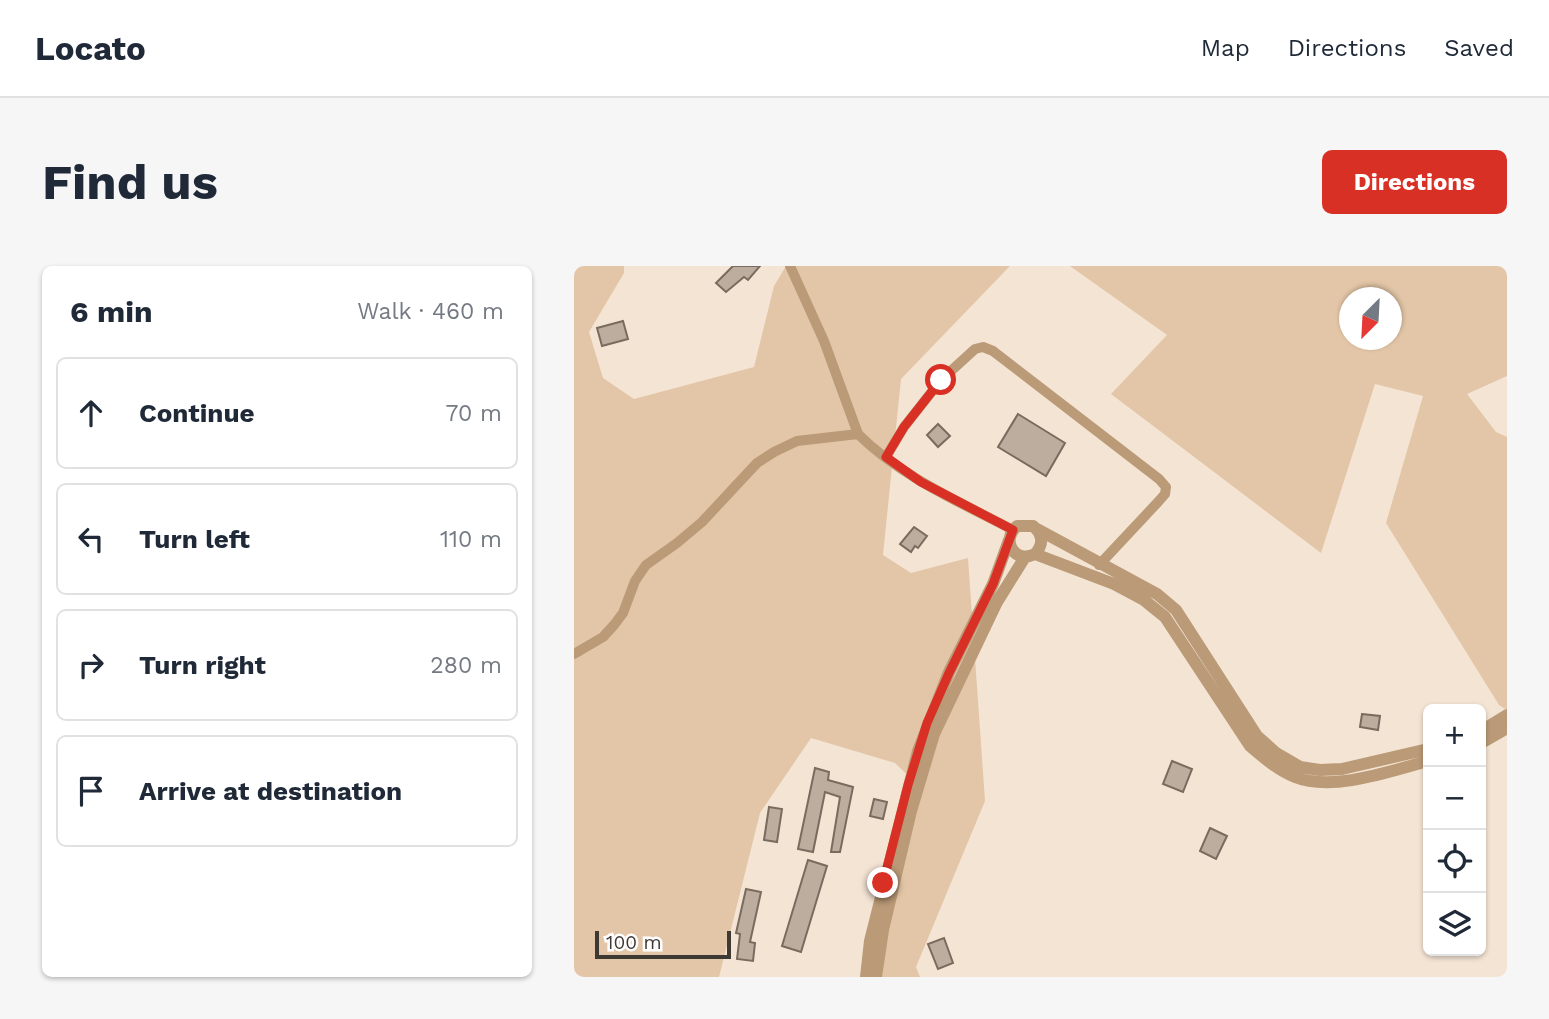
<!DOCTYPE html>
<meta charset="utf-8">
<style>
body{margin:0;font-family:"Work Sans",sans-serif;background:#f6f6f7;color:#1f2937}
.controls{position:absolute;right:21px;bottom:21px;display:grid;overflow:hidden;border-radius:10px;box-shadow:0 2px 5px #0004}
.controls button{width:63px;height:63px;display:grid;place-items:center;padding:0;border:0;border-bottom:2px solid #e0e1e3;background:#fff;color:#1f2937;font:35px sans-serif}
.compass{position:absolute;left:765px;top:21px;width:63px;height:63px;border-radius:50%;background:#fff;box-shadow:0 2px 5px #0004;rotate:204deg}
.scale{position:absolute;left:21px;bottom:18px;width:136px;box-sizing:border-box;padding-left:7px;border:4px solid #3f3933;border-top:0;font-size:19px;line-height:24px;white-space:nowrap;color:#3f3933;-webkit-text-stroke:5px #fff;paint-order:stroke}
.stop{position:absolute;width:21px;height:21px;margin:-16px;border:5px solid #d93025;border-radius:50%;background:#fff}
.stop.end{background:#d93025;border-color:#fff;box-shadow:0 2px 7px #0008}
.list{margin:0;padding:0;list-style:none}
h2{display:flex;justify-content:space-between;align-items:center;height:91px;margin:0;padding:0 28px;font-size:30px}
h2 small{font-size:23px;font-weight:400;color:#747a83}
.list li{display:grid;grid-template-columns:46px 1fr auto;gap:21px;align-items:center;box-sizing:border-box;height:112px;margin:0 14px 14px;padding:0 14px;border:2px solid #e0e1e3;border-radius:10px}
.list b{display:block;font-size:26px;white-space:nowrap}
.list em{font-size:23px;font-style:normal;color:#747a83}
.icon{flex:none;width:38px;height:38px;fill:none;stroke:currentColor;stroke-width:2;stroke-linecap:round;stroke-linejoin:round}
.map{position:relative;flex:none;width:933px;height:711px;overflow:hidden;border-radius:10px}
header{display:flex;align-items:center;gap:42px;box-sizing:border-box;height:98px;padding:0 35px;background:#fff;border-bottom:2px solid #e0e1e3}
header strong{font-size:33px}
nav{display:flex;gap:38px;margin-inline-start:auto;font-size:24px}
.intro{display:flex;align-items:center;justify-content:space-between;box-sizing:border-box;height:168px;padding:0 42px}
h1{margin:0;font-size:49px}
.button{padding:18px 32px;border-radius:10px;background:#d93025;color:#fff;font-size:24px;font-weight:700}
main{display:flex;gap:42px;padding:0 42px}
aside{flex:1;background:#fff;border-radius:10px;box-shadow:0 2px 5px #0004}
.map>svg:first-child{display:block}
</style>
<header>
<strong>Locato</strong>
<nav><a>Map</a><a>Directions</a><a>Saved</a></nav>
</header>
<div class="intro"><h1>Find us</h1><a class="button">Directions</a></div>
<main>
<aside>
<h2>6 min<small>Walk · 460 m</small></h2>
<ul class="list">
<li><svg class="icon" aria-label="ahead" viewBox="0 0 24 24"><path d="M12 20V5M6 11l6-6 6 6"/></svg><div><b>Continue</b></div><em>70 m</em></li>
<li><svg class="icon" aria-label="left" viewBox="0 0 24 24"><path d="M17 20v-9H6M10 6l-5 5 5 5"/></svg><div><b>Turn left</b></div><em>110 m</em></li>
<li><svg class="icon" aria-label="right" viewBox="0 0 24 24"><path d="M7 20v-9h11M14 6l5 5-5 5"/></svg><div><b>Turn right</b></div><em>280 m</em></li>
<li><svg class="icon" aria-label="arrive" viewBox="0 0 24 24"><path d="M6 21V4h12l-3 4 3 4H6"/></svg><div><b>Arrive at destination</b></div></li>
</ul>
</aside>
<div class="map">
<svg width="933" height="711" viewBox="0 0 933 711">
<rect width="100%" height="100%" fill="#f4e4d4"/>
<path fill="#e3c6a7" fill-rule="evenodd" d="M 0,0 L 50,0 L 50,7 L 15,66 L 29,112 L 60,133 L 180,101 L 200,20 L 212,0 L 436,0 L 327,113 L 309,289 L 337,307 L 394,292 L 411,535 L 342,701 L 346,711 L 307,711 L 316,635 L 345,520 L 321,497 L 237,472 L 186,547 L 145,711 L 0,711 Z
M 496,0 L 933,0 L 933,110 L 893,128 L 922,166 L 933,171 L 933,444 L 925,439 L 812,257 L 849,130 L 801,118 L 747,287 L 537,128 L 593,69 ZM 776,32 L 818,32 L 818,74 L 776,74 Z"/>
<path fill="#bcad9e" stroke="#796b5d" stroke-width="2" d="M 159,0 L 186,0 L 174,14 L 170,11 L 152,26 L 142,17 Z
M 49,55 L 54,73 L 28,80 L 23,62 Z
M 444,148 L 491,177 L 472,210 L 424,181 Z
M 364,158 L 376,170 L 364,181 L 353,169 Z
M 340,261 L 353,270 L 344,282 L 341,280 L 337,286 L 326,278 Z
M 788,448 L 806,450 L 804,464 L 786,461 Z
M 598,495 L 618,503 L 609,526 L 589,518 Z
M 241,502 L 255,506 L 254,514 L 279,521 L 266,586 L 257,586 L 266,531 L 251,526 L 239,586 L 224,583 Z
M 300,533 L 313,536 L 309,553 L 296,550 Z
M 195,541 L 208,543 L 203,576 L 190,574 Z
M 636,562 L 653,570 L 642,593 L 626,585 Z
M 234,594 L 253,600 L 227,686 L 208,680 Z
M 172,623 L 187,626 L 176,676 L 181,677 L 179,695 L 163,693 L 166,668 L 162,667 Z
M 370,672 L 379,697 L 364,703 L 354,678 Z"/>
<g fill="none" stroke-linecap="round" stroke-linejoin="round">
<path stroke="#ba9a77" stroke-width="10" d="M 216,0 L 250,75 L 284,168 C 327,211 386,236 439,264
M 312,191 L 330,161 L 367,114 L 401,83 L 409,81 L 419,85 L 585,213 L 592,221 L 591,228 L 584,236 L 525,299
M 0,388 L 29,371 L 40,359 L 49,347 L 61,315 L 72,299 L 103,277 L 128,256 L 183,197 L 200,186 L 223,175 L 284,168"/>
<path stroke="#ba9a77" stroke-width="12" d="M 463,263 L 583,328 L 602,344 L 683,470 L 702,487 L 726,501 L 746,504 L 768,503 L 854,483
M 461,288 C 470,278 469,268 459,260 L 443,260 C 426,275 441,298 461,288 L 540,318 L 570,334 L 591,351 L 676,480 C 690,492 704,504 721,511 C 758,526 817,505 854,495
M 907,465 L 933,449
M 907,477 L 933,462
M 292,711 L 296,675 L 344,485 L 375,406 L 419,318 L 435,274
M 302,711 L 309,664 L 337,545 L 360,468 L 423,336 L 451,291"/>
</g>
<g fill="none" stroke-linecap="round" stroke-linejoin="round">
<path stroke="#d93025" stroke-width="9" d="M 309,617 L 334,519 L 353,457 L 375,407 L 419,318 L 439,264 L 347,216 L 312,191 L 330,161 L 367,114"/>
</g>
</svg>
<div class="controls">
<button>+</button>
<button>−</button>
<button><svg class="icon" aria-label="locate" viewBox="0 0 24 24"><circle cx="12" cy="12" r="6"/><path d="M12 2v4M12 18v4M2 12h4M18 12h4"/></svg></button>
<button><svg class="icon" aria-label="layers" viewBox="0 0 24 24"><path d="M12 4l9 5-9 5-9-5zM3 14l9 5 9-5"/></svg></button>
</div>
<svg class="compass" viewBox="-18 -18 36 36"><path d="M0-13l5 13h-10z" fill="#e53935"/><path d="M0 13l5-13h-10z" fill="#747a83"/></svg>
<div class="scale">100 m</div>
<div class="stop" style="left:367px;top:114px"></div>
<div class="stop end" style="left:309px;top:617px"></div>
</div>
</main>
